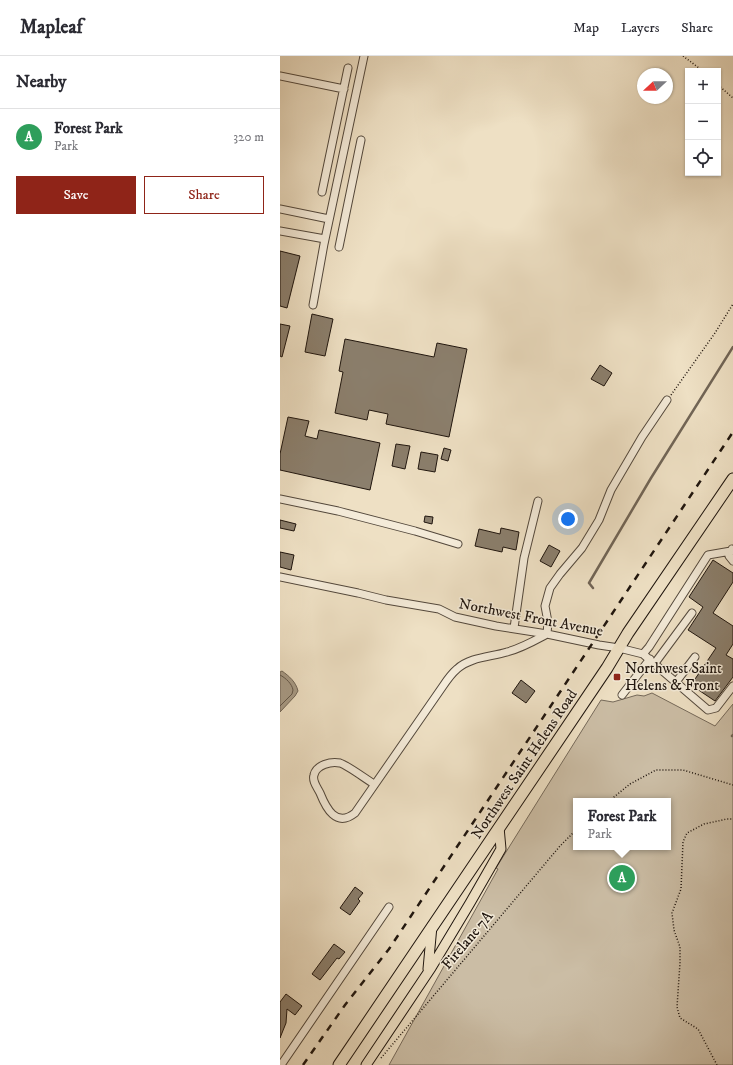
<!DOCTYPE html>
<meta charset="utf-8">
<style>
body{margin:0;font-family:"IM FELL DW Pica",serif;background:#f7f7f7;color:#2b2b33}
.controls{position:absolute;right:12px;top:12px;display:grid;overflow:hidden;border-radius:0px;box-shadow:0 1px 3px #0004}
.controls button{width:36px;height:36px;display:grid;place-items:center;padding:0;border:0;border-bottom:1px solid #e1e1e2;background:#fff;color:#2b2b33;font:20px sans-serif}
.compass{position:absolute;left:357px;top:12px;width:36px;height:36px;border-radius:50%;background:#fff;box-shadow:0 1px 3px #0004;rotate:248deg}
.you{position:absolute;left:288px;top:463px;width:14px;height:14px;margin:-10px;border:3px solid #fff;border-radius:50%;background:#1a73e8;box-shadow:0 0 0 6px #1a73e833}
.badge{display:grid;place-items:center;width:26px;height:26px;border-radius:50%;background:#8f2418;color:#fff;font-size:13px;font-weight:700}
.pin{position:absolute;translate:-50% -50%;border:2px solid #fff;box-shadow:0 1px 4px #0006}
.popup{position:absolute;left:293px;top:742px;width:98px;height:52px;box-sizing:border-box;display:grid;place-content:center;border-radius:0px;background:#fff;filter:drop-shadow(0 1px 3px #0005);font-size:13px;white-space:nowrap;color:#7c7c81}
.popup b{font-size:15px;color:#2b2b33}
.popup::after{content:'';position:absolute;left:50%;top:100%;margin-left:-8px;border:8px solid transparent;border-top-color:#fff}
.list{margin:0;padding:0;list-style:none}
h2{display:flex;justify-content:space-between;align-items:center;height:52px;margin:0;padding:0 16px;font-size:17px}
h2 small{font-size:13px;font-weight:400;color:#7c7c81}
.list li{display:grid;grid-template-columns:26px 1fr auto;gap:12px;align-items:center;box-sizing:border-box;height:56px;padding:0 16px;border-top:1px solid #e1e1e2}
.list b{display:block;font-size:15px;white-space:nowrap}
.list p{margin:0;font-size:13px;white-space:nowrap;color:#7c7c81}
.list em{font-size:13px;font-style:normal;color:#7c7c81}
.actions{display:flex;gap:8px;padding:12px 16px}
.actions a{flex:1;padding:9px 0;border:1px solid #8f2418;border-radius:0px;text-align:center;font-size:14px;color:#8f2418}
.actions .main{background:#8f2418;color:#fff}
.icon{flex:none;width:22px;height:22px;fill:none;stroke:currentColor;stroke-width:2;stroke-linecap:round;stroke-linejoin:round}
.map{position:relative;flex:none;width:453px;height:1009px;overflow:hidden}
header{display:flex;align-items:center;gap:24px;box-sizing:border-box;height:56px;padding:0 20px;background:#fff;border-bottom:1px solid #e1e1e2}
header strong{font-size:19px}
nav{display:flex;gap:22px;margin-inline-start:auto;font-size:14px}
main{display:flex}
aside{flex:1;background:#fff}
.map>svg:first-child{display:block}
</style>
<header>
<strong>Mapleaf</strong>
<nav><a>Map</a><a>Layers</a><a>Share</a></nav>
</header>
<main>
<aside>
<h2>Nearby<small></small></h2>
<ul class="list">
<li><span class="badge" style="background:#2e9e5b">A</span><div><b>Forest Park</b><p>Park</p></div><em>320 m</em></li>
</ul>
<div class="actions"><a class="main">Save</a><a>Share</a></div>
</aside>
<div class="map">
<svg width="453" height="1009" viewBox="0 0 453 1009">
<rect width="100%" height="100%" fill="#eee0c4"/>
<filter id="stains"><feTurbulence type="fractalNoise" baseFrequency=".005" numOctaves="4"/><feColorMatrix values="0 0 0 0 .2 0 0 0 0 .09 0 0 0 0 .02 0 0 0 .5 -.17"/></filter>
<radialGradient id="worn" r=".72"><stop offset=".6" stop-color="#630" stop-opacity="0"/><stop offset="1" stop-color="#630" stop-opacity=".3"/></radialGradient>
<path fill="#cbbda5" stroke="#75695a" fill-rule="evenodd" d="M 372,637 L 435,670 L 453,648 L 453,1009 L 109,1009 L 218,813 L 216,812 L 321,644 L 333,646 L 357,639 L 364,640 ZM 296,745 L 388,745 L 388,791 L 296,791 Z"/>
<path fill="#a89b86" stroke="#716556" d="M 2,615 C 9,620 16,626 18,635 L 15,640 L 0,656 L 0,616 Z"/>
<g fill="none" stroke-linecap="round" stroke-linejoin="round">
<path stroke="#64584a" stroke-width="1" d="M 0,619 C 6,622 12,628 13,634 L 12,638 L 0,650"/>
<path stroke="#716556" stroke-width="2.5" d="M 313,532 L 309,527 L 371,422 L 453,291
M 452,680 L 453,679"/>
</g>
<path fill="#8b7f6d" stroke="#1f150e" d="M 0,195 L 20,200 L 7,252 L 0,250 Z
M 32,258 L 53,263 L 45,300 L 25,296 Z
M 0,268 L 10,270 L 2,301 L 0,300 Z
M 65,283 L 154,301 L 157,287 L 187,293 L 169,381 L 106,368 L 108,358 L 89,354 L 87,364 L 55,357 L 63,316 L 59,315 Z
M 320,309 L 332,317 L 324,330 L 311,323 Z
M 8,361 L 29,365 L 25,380 L 37,383 L 39,374 L 100,387 L 90,434 L 0,414 L 0,398 Z
M 116,388 L 130,390 L 125,413 L 112,410 Z
M 164,392 L 171,394 L 168,405 L 161,403 Z
M 141,396 L 158,399 L 155,416 L 138,413 Z
M 145,460 L 153,461 L 152,468 L 144,466 Z
M 0,464 L 16,468 L 14,475 L 0,472 Z
M 221,472 L 239,476 L 236,494 L 223,491 L 222,496 L 195,490 L 199,473 L 220,478 Z
M 269,489 L 280,495 L 271,511 L 260,505 Z
M 0,496 L 14,499 L 11,514 L 0,511 Z
M 433,504 L 453,517 L 453,526 L 433,557 L 453,570 L 453,588 L 446,599 L 453,603 L 453,621 L 435,645 L 411,629 L 436,592 L 408,574 L 423,551 L 409,541 Z
M 241,624 L 255,635 L 246,647 L 232,637 Z
M 75,831 L 83,837 L 78,843 L 80,845 L 70,859 L 60,852 Z
M 54,888 L 65,896 L 59,903 L 57,902 L 40,924 L 32,918 Z
M 6,938 L 22,950 L 15,959 L 7,953 L 6,967 L 0,982 L 0,946 Z"/>
<g fill="none" stroke-linecap="round" stroke-linejoin="round">
<defs>
<path id="minor" d="M 0,20 L 64,33
M 42,136 L 68,12
M 0,153 L 49,163
M 0,175 L 45,183
M 59,191 L 81,84
M 33,249 L 44,188 L 84,0
M 0,443 L 58,455 L 135,475 L 178,488
M 452,493 L 449,500 L 453,505
M 0,521 L 78,537 L 106,544 L 159,553 L 175,561 L 216,570 L 267,578 L 319,589 L 339,592 L 363,598 L 369,591 L 428,499 L 451,495
M 234,572 L 244,502 L 258,445
M 363,598 L 428,654 L 436,652 L 453,630
M 375,607 L 412,557
M 396,626 L 415,601
M 342,639 L 370,603
M 94,728 C 87,724 67,709 60,707 C 51,705 36,709 34,719 C 32,725 37,731 40,737 C 46,752 56,772 75,757 L 163,630 C 167,624 171,618 177,613 C 190,601 211,601 227,596 C 242,592 254,585 267,578 L 268,566 L 265,550 L 270,532 L 280,518 L 302,492 L 319,464 L 331,434 L 362,381 L 387,344
M 1,1009 L 109,851"/>
<path id="major" d="M 148,913 L 152,870
M 86,1009 L 151,912 L 190,847 L 221,793 L 219,771"/>
<path id="highway" d="M 59,1009 L 327,612 L 348,577 L 453,423"/>
</defs>
<use href="#minor" stroke="#53483c" stroke-width="9"/>
<use href="#major" stroke="#1f150e" stroke-width="11"/>
<use href="#highway" stroke="#1f150e" stroke-width="13"/>
<path stroke="#1f150e" stroke-width="1.5" stroke-dasharray="1 2" stroke-linecap="butt" d="M 403,0 L 423,15
M 438,29 L 453,42
M 391,339 L 435,277 L 453,248
M 329,745 L 350,728 L 376,714 L 403,714 L 453,729
M 101,1002 L 280,790 L 296,774
M 437,1009 L 418,973 L 400,962 L 397,951 L 400,907 L 400,891 L 394,874 L 392,857 L 401,833 L 403,786 L 407,777 L 424,768 L 447,763 L 453,763"/>
<use href="#minor" stroke="#f4ebd9" stroke-width="7"/>
<use href="#major" stroke="#eee0c4" stroke-width="9"/>
<use href="#highway" stroke="#eee0c4" stroke-width="11"/>
<path stroke="#1f150e" stroke-width="2.5" stroke-dasharray="7 7" stroke-linecap="butt" d="M 23,1009 L 65,949 L 109,893 L 453,376"/>
</g>
<rect fill="#8f2418" stroke="#f4ebd9" stroke-width="1.5" x="333" y="617" width="8" height="8" rx="2"/>
<g text-anchor="middle" stroke-width="3" stroke-linejoin="round" paint-order="stroke">
<g font-size="15" fill="#1f150e" stroke="#f4ebd9">
<text transform="translate(251 561) rotate(11)" y="5">Northwest Front Avenue</text>
<text transform="translate(244 708) rotate(-56)" y="5">Northwest Saint Helens Road</text>
<text transform="translate(187 884) rotate(-50)" y="5">Firelane 7A</text>
</g>
<g font-size="15" fill="#1f150e" stroke="#f4ebd9" text-anchor="start">
<text x="345" y="617">Northwest Saint<tspan x="345" dy="17">Helens &amp; Front</tspan></text>
</g>
</g>
<rect width="100%" height="100%" filter="url(#stains)"/>
<rect width="100%" height="100%" fill="url(#worn)"/>
</svg>
<div class="controls">
<button>+</button>
<button>−</button>
<button><svg class="icon" aria-label="locate" viewBox="0 0 24 24"><circle cx="12" cy="12" r="6"/><path d="M12 2v4M12 18v4M2 12h4M18 12h4"/></svg></button>
</div>
<svg class="compass" viewBox="-18 -18 36 36"><path d="M0-13l5 13h-10z" fill="#e53935"/><path d="M0 13l5-13h-10z" fill="#7c7c81"/></svg>
<div class="you"></div>
<div class="pin badge" style="left:342px;top:822px;background:#2e9e5b">A</div>
<div class="popup"><b>Forest Park</b>Park</div>
</div>
</main>
